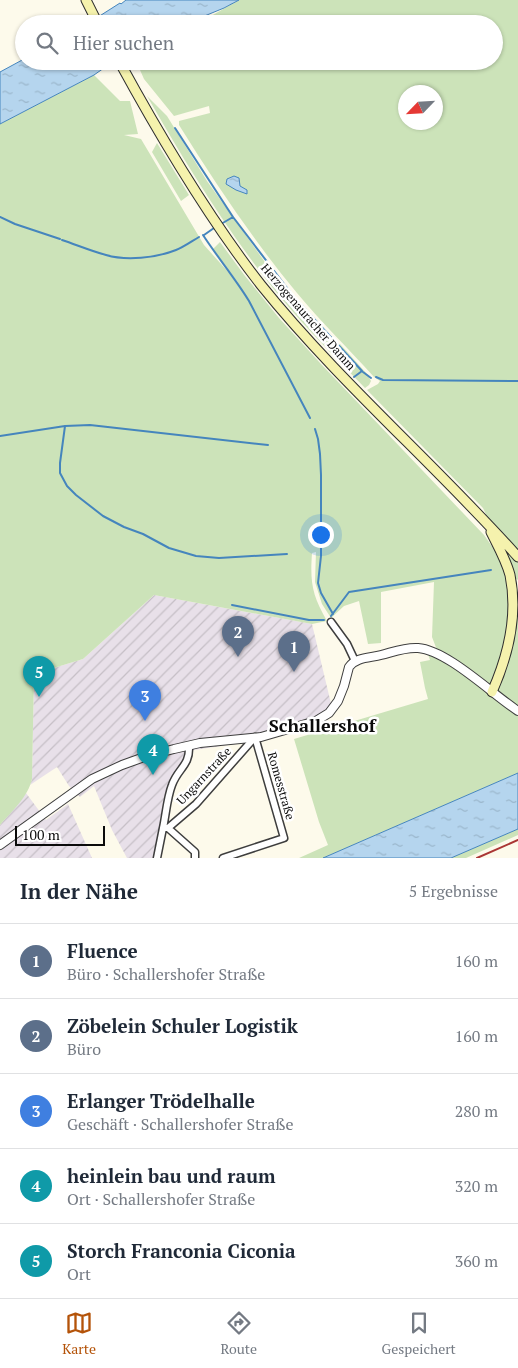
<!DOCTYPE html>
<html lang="de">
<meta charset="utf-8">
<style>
body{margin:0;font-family:"PT Serif",serif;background:#f6f6f7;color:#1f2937}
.compass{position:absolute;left:398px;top:85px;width:45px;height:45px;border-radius:50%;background:#fff;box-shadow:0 1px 4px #0004;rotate:245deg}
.scale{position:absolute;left:15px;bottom:12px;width:90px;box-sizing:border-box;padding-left:5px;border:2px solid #0b0b0b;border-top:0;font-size:14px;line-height:18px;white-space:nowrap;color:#0b0b0b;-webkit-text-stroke:4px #fff;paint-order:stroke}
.you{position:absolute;left:320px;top:534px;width:18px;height:18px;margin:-12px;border:4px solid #fff;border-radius:50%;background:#1a73e8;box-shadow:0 0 0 8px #1a73e833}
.badge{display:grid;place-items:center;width:32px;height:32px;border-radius:50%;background:#b45309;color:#fff;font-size:16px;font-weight:700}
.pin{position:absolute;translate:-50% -41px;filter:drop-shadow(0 1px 2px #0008)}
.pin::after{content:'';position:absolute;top:26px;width:18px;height:15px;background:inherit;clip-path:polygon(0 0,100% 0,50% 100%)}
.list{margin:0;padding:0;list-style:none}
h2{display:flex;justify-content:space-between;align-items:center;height:65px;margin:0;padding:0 20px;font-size:21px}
h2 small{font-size:16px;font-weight:400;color:#747a83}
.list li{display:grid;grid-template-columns:32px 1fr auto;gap:15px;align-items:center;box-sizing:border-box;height:75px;padding:0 20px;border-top:1px solid #e0e1e3}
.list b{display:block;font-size:19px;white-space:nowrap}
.list p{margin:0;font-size:16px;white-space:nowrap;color:#747a83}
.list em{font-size:16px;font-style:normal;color:#747a83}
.icon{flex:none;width:28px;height:28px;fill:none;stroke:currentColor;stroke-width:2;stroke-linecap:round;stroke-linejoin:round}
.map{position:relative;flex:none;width:518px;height:858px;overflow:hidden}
.search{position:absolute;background:#fff;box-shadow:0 1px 4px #0004;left:15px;right:15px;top:15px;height:55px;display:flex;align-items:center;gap:12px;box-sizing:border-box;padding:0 18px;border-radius:28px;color:#747a83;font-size:19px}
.sheet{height:440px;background:#fff}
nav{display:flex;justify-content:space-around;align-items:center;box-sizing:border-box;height:70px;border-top:1px solid #e0e1e3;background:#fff;font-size:14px;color:#747a83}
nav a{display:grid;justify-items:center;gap:2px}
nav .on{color:#b45309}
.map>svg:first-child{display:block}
</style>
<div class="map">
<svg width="518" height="858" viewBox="0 0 518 858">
<defs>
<pattern id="industrial-furrows" width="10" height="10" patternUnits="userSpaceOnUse" patternTransform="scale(1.25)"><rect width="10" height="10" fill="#e8e0e9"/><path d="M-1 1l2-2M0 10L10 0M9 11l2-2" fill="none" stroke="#c6bfc6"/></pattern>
<pattern id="water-ripples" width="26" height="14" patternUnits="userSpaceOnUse" patternTransform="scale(1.25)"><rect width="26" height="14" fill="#b5d5ee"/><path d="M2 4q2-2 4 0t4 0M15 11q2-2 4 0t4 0" fill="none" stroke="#9ab6cb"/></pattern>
</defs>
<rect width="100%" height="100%" fill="#fdfaeb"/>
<path fill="url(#industrial-furrows)" d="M 154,595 L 312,624 L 333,712 L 324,722 L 263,740 L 194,750 L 186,753 L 186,757 L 177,770 L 154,858 L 127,858 L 112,830 L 94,786 L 80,797 L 69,786 L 57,767 L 30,785 L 32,779 L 34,674 L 83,659 Z
M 26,793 L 46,820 L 68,804 L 92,858 L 0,858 L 0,825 Z"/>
<path fill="#cce3b9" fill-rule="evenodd" d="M 239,0 L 518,0 L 518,580 L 515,578 L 518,609 L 518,773 L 323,858 L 299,858 L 328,845 L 319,822 L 294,739 L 428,699 L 425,688 L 420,662 L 430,660 L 425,645 L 437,650 L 432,637 L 434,582 L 381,592 L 381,643 L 368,644 L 359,601 L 344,606 L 331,618 L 322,604 L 315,582 L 316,552 L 312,553 C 310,583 312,595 327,621 L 312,624 L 154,595 L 83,659 L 34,674 L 32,779 C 28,797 12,811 0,825 L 0,124 L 94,75 L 120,101 L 130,101 L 138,134 L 124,135 L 141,139 L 204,245 L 239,284 L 213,249 L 220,242 L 245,276 L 279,318 L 321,364 L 484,535 L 496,552 L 502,549 L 483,508 L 367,390 L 378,384 L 380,381 L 374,377 C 349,349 321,322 297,293 C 253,240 215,183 179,125 L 179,121 L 210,113 L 209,106 L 174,116 L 144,79 L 136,61 L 494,61 L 494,24 L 197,24 ZM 406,92 L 436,92 L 436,122 L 406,122 Z
M 147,96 L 167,116 L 207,181 L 267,265 L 294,298 L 338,346 L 340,344 L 367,374 L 371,381 L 369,385 L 365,388 C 330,352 295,317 265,278 C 221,221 183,159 147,96 Z
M 157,143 L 189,195 L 181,201 L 152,152 Z
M 518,829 L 518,835 L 466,858 L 451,858 Z"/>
<path fill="url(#water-ripples)" stroke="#4585bd" d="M 126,0 L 239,0 L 224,8 L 185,24 L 87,24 L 120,3 L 121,4 Z
M 24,59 L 24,61 L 114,61 L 94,75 L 0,124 L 0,72 Z
M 234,176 L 239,178 L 240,186 L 247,190 L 247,194 L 236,190 L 226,184 L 227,179 Z
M 518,773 L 518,829 L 451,858 L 323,858 Z"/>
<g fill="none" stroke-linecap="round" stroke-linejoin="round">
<path stroke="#4585bd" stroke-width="2" d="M 175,128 L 233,217 L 221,224
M 0,217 L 15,224 L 60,239
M 233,217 L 294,297 L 362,371 L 354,377
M 203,235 C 218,258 235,278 249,301 L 310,418
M 204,235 L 214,228
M 62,240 C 77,245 91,251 106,255 C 126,261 156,258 176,250 C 184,247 192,241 199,237
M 363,372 L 371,378
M 376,377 L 383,380 L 518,381
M 65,426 L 60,463 L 60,473 L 67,486 L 76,495 L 103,516 L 124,527 L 143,534 L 169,548 L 196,556 L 219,558 L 287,554
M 315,429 L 318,439 L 320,454 L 321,475 L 321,556 L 318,583 L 321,593 L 333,614
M 0,436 L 65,426 L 90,425 L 268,445
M 232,605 L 309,620 L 324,620
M 331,616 L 349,592 L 491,570"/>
<defs>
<path id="minor" d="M 331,622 L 347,644 L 355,661
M 163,828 C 166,814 167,798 172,785 C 178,768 190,766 189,746
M 168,828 L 195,852 L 195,858
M 157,858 L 163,828 L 168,828 L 196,804 L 255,737
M 223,858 L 284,838 L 255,737"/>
<path id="tertiary" d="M 0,845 L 92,779 L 122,765 L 147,756 L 174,749 L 200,743 L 261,737 L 316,721 L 329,713 L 338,701 L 344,686 L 349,667 C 356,657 370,658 381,655 C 393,652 405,647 418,648 C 447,650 492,694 518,711"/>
<path id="secondary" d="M 86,0 L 98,24
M 119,61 C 161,138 207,216 261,285 C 339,382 435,464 518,557
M 491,532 C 498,546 506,560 510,575 C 518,614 508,656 492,692"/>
</defs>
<use href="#minor" stroke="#3e3e3e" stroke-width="9"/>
<use href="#tertiary" stroke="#3e3e3e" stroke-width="10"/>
<use href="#secondary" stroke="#2d2d2d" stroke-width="11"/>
<use href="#minor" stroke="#fff" stroke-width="6"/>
<use href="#tertiary" stroke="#fff" stroke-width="8"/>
<use href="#secondary" stroke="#f5f2ad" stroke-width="9"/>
<path stroke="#aa3634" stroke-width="2" d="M 477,858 L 518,840"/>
</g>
<g text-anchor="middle" stroke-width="5" stroke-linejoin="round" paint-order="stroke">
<g font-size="12" fill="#0b0b0b" stroke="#fff">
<text transform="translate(308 317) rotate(49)" y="4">Herzogenauracher Damm</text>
<text transform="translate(204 776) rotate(-47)" y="4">Ungarnstraße</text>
<text transform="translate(281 786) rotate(74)" y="4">Romesstraße</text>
</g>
<g font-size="18" font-weight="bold" fill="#0b0b0b" stroke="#fff">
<text x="322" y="732">Schallershof</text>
</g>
</g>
</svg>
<svg class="compass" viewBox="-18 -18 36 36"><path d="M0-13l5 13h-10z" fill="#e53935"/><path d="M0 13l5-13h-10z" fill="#747a83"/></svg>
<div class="scale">100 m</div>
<div class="you"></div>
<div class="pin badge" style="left:294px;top:672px;background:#5c6f8a">1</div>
<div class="pin badge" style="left:238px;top:657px;background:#5c6f8a">2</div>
<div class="pin badge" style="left:145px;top:721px;background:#3f7fe0">3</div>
<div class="pin badge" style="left:153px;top:775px;background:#0f9aa8">4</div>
<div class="pin badge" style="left:39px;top:697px;background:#0f9aa8">5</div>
<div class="search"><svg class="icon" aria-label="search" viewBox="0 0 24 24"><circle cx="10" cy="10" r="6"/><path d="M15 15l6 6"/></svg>Hier suchen</div>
</div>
<section class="sheet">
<h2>In der Nähe<small>5 Ergebnisse</small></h2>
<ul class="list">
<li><span class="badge" style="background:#5c6f8a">1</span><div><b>Fluence</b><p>Büro · Schallershofer Straße</p></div><em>160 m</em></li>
<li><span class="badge" style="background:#5c6f8a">2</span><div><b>Zöbelein Schuler Logistik</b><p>Büro</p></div><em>160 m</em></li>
<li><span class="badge" style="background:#3f7fe0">3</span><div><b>Erlanger Trödelhalle</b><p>Geschäft · Schallershofer Straße</p></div><em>280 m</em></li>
<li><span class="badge" style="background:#0f9aa8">4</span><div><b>heinlein bau und raum</b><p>Ort · Schallershofer Straße</p></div><em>320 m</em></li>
<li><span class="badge" style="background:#0f9aa8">5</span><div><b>Storch Franconia Ciconia</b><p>Ort</p></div><em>360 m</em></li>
</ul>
</section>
<nav>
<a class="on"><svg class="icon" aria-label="map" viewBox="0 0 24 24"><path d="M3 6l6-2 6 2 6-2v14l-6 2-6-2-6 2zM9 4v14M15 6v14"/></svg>Karte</a>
<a><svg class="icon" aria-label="directions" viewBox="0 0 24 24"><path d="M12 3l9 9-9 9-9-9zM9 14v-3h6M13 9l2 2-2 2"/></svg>Route</a>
<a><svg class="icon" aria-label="saved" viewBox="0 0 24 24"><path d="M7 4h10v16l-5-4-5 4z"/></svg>Gespeichert</a>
</nav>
